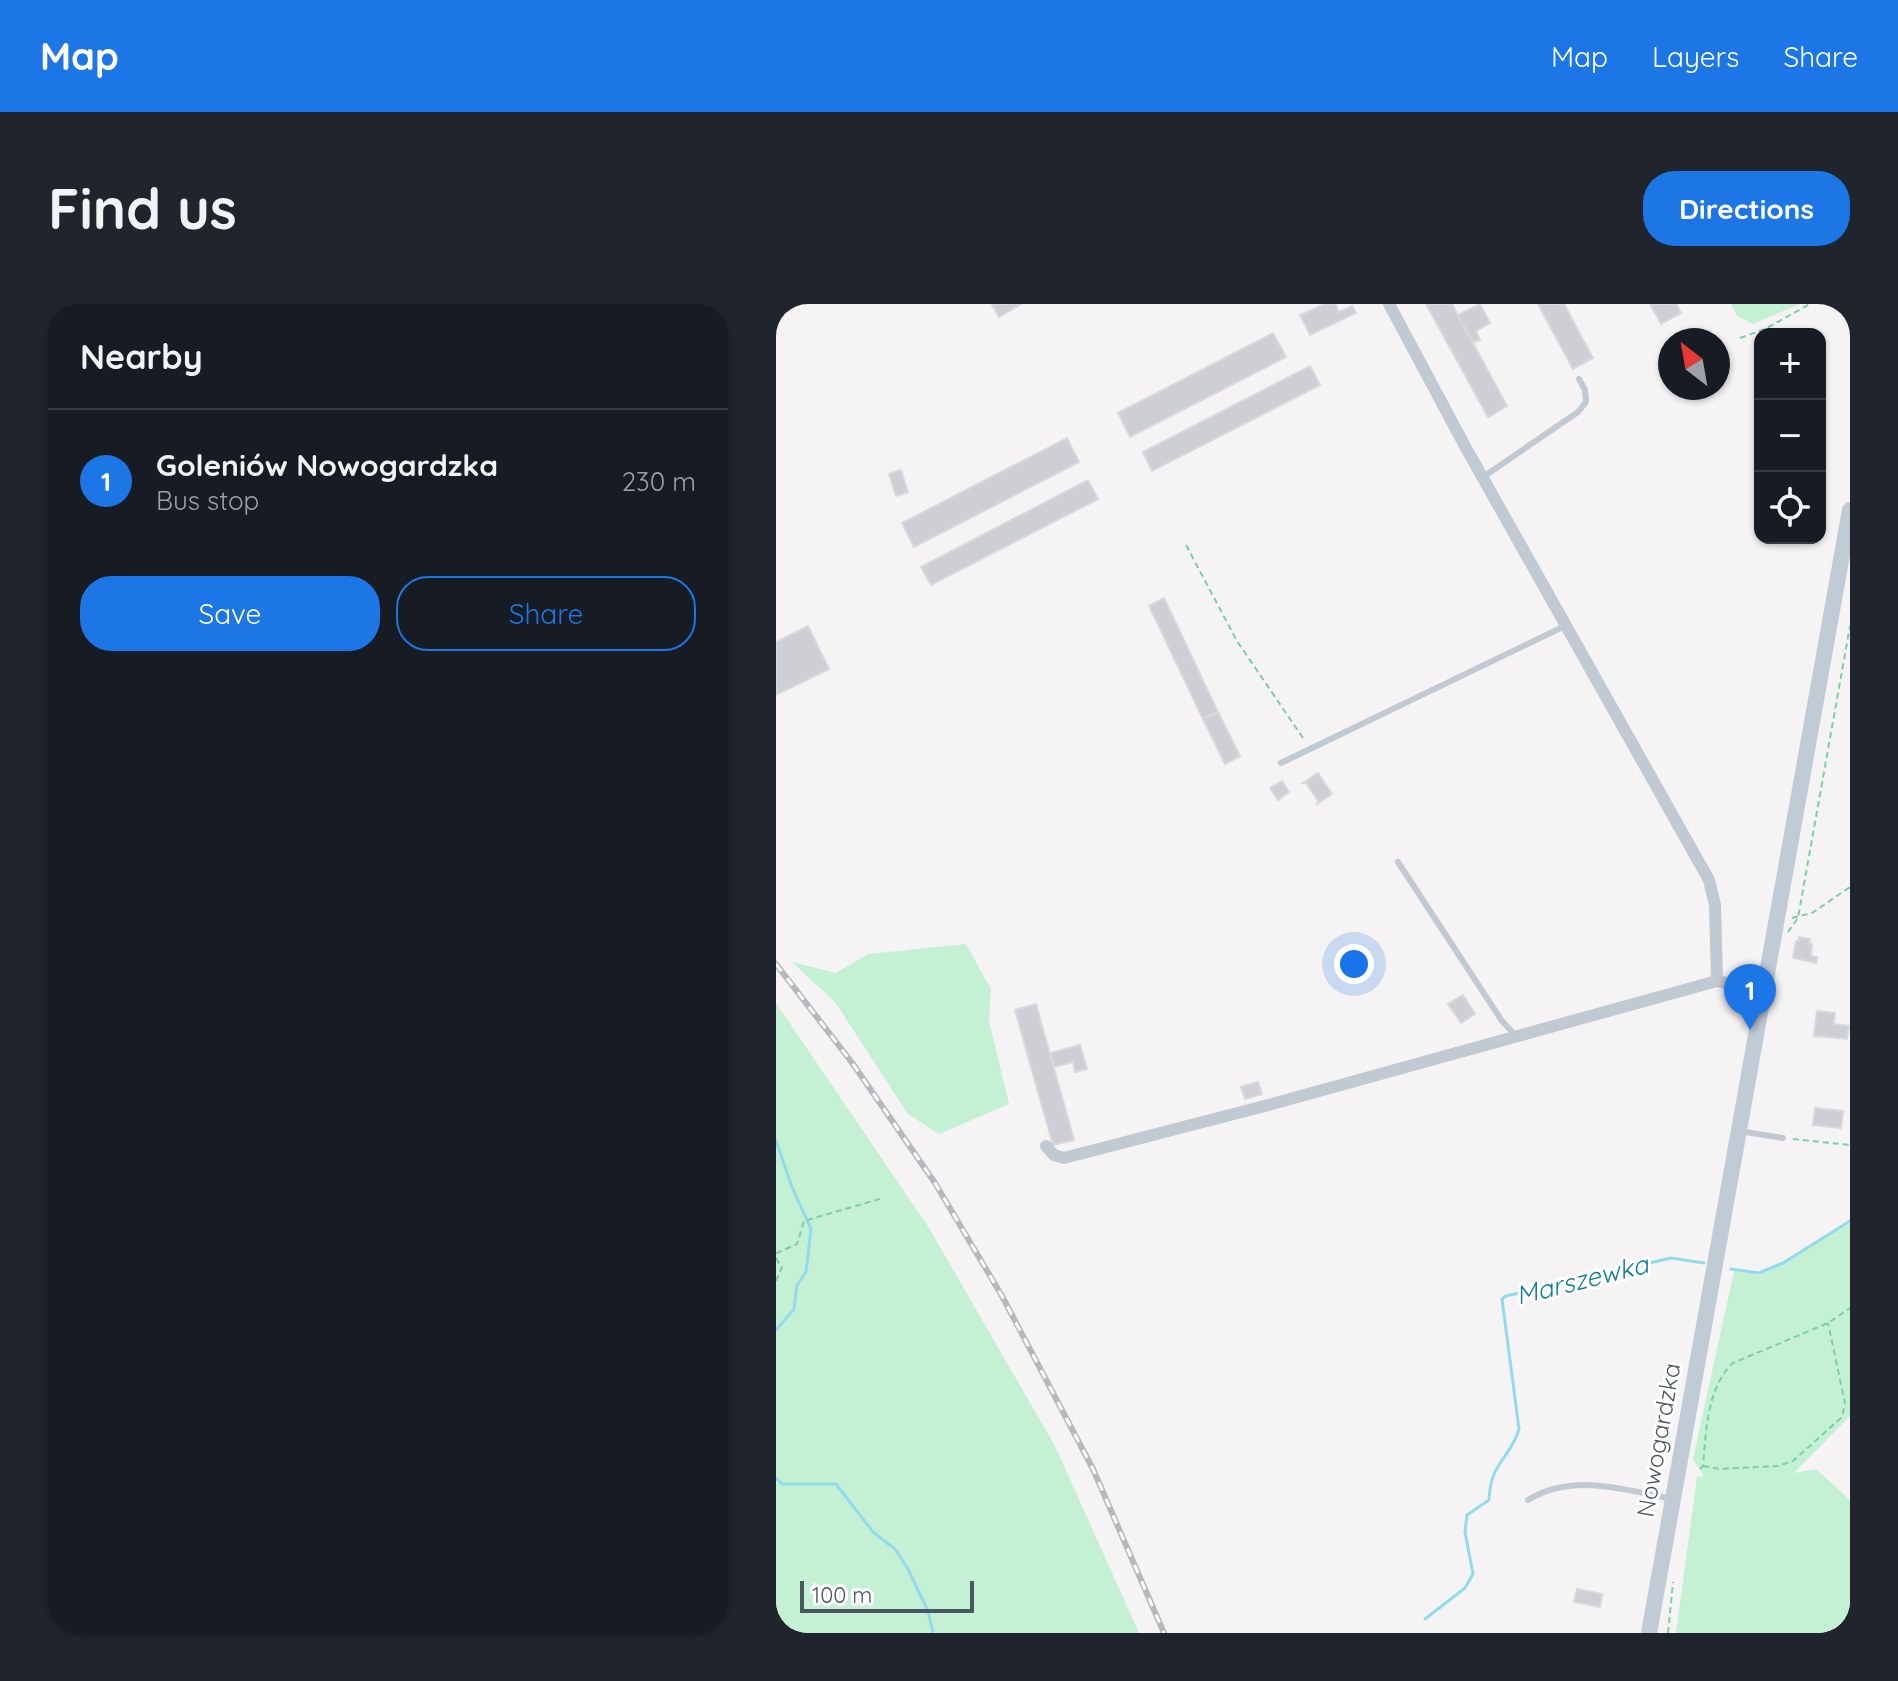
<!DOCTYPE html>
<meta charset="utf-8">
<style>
body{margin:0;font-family:Quicksand,sans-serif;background:#20242c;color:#f1f3f6}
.controls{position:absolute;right:24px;top:24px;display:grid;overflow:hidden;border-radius:16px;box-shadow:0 2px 6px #0004}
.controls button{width:72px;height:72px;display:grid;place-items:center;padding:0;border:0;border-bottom:2px solid #363941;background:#171b24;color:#f1f3f6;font:40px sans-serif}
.compass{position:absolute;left:882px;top:24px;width:72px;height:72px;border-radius:50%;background:#171b24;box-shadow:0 2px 6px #0004;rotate:329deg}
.scale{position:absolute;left:24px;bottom:20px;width:174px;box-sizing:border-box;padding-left:8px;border:4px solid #4a5661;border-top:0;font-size:22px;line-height:28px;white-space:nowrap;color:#4a5661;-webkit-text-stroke:6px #fff;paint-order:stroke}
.you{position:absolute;left:578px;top:660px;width:28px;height:28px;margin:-20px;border:6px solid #fff;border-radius:50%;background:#1a73e8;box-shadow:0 0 0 12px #1a73e833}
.badge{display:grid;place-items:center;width:52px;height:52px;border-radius:50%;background:#1d76e5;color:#fff;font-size:26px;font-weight:700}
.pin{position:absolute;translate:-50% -66px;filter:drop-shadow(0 2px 4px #0008)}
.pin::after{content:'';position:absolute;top:42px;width:28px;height:24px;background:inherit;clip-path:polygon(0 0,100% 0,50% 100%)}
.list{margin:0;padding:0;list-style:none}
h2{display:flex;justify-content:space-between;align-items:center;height:104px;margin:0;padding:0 32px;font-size:34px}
h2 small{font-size:26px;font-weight:400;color:#9ea1a6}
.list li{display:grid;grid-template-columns:52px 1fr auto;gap:24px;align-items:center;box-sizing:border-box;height:144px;padding:0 32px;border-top:2px solid #363941}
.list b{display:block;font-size:30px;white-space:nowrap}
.list p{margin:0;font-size:26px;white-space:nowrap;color:#9ea1a6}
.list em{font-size:26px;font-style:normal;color:#9ea1a6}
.actions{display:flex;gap:16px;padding:24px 32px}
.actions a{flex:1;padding:18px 0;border:2px solid #1d76e5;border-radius:32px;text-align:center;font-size:28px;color:#1d76e5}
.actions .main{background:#1d76e5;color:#fff}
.icon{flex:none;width:44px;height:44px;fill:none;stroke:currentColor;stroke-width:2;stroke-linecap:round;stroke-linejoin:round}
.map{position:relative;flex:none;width:1074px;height:1329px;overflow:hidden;border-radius:32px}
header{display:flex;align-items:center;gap:48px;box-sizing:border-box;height:112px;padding:0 40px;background:#1d76e5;color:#fff}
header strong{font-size:38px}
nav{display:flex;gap:44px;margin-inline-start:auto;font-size:28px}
.intro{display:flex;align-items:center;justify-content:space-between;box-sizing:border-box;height:192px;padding:0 48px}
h1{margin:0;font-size:56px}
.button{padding:20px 36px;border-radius:32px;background:#1d76e5;color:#fff;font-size:28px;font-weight:700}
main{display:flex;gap:48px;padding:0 48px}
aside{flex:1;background:#171b24;border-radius:32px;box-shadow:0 2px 6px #0004}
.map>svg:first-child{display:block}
</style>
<header>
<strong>Map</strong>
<nav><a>Map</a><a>Layers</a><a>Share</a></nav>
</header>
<div class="intro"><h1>Find us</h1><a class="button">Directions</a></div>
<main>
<aside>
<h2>Nearby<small></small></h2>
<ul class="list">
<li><span class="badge">1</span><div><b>Goleniów Nowogardzka</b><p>Bus stop</p></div><em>230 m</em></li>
</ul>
<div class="actions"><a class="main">Save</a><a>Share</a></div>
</aside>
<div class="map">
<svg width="1074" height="1329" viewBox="0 0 1074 1329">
<rect width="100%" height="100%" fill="#f5f3f3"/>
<path fill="#c4f0d4" d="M 955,0 L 1024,0 L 977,20 L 961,12 Z
M 190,640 L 215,685 L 213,717 L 233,800 L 163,830 L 132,810 L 59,698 L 16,658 L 60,669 L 92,650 Z
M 0,699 L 153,924 L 279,1142 L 363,1329 L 0,1329 Z
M 1074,919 L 1074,1112 L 1018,1169 L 1040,1165 L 1074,1196 L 1074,1329 L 900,1329 L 921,1173 L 928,1172 L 917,1155 L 958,967 L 984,971 Z"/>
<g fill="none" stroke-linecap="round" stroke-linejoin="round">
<path stroke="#91dbed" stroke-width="3" d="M 0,837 L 16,883 L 35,925 L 30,968 L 21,981 L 18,1005 L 0,1026
M 955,965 L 983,969 L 1007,959 L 1074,917
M 0,1174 L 6,1180 L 60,1180 L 97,1228 L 119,1245 L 132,1265 L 152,1307 L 157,1329
M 649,1315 L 689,1284 L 697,1270 L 689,1228 L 691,1211 L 713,1196 C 714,1158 735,1154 743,1125 L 726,995 L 730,992 L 895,954 L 928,959"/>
</g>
<path fill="#cdcfd5" stroke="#d7d9de" stroke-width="2" d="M 245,0 L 223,13 L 216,1 L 217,0 Z
M 549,0 L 559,0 L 563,8 L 576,2 L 580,9 L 534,31 L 524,11 Z
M 650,0 L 676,0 L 731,102 L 712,113 Z
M 704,0 L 714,19 L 700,27 L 704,36 L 697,39 L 682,11 Z
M 762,0 L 788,0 L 817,54 L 797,65 Z
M 874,0 L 900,0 L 905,9 L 885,20 Z
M 497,29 L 510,53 L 354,133 L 342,109 Z
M 534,62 L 544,81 L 376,167 L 367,148 Z
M 291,134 L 303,158 L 138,243 L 126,219 Z
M 125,166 L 132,188 L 120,192 L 113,170 Z
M 312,176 L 322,195 L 155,281 L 145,263 Z
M 388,294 L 442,408 L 427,415 L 373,302 Z
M 32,322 L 53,365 L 0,391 L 0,338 Z
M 442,408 L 464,452 L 449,460 L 427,415 Z
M 542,469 L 556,490 L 541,500 L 542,497 L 530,479 L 527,479 Z
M 506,477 L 513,488 L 502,496 L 494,484 Z
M 1023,633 L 1034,635 L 1033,640 L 1036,640 L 1035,652 L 1041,653 L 1040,659 L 1017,654 L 1020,637 L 1023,637 Z
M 687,691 L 699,710 L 685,719 L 672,700 Z
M 260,700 L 298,836 L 277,841 L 239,706 Z
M 1041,707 L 1059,709 L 1058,720 L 1073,722 L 1071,735 L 1038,732 Z
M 304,741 L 311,765 L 299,768 L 297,758 L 278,763 L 274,749 Z
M 482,778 L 486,790 L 469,795 L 465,783 Z
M 1039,804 L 1067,807 L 1065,824 L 1037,821 Z
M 801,1285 L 826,1290 L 824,1303 L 798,1298 Z"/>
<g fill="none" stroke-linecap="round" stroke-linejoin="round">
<path stroke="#7bcfa5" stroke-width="2" stroke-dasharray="6 4" stroke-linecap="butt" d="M 964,34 L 989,25 L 1034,0
M 410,241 L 461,337 L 529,437
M 1016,614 L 1036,609 L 1074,583
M 1012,628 L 1022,614 L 1074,322
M 1017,835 L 1074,841
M 0,977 L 6,963 L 1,956 L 1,949 L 21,940 L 28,917 L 107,894
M 927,1162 L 944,1165 L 1002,1162 L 1017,1157 L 1066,1113 L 1069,1099 L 1052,1019
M 924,1165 L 927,1162 C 930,1128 931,1083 957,1059 L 1052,1019 L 1074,1004
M 892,1329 L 897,1278"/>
<path stroke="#c1cad2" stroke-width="6" d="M 707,173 L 802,108 L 810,98 L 809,86 L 803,75
M 505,459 L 791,321
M 622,558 L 726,717 L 740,732
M 963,827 L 1007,834
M 752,1196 C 796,1169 848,1185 896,1195"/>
<path stroke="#c1cad2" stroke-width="12" d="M 613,0 L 690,144 L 933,576 L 939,601 L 941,677
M 270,842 L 278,851 L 288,854 L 496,800 L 941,677 L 988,686"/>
<path stroke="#c1cbd6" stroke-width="16" d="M 873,1329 L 1074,206"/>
<defs>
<path id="rail" d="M 0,660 L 77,760 L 159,879 L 226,992 L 317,1165 L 388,1329"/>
</defs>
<use href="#rail" stroke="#b5b8bd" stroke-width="6"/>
<use href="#rail" stroke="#fff" stroke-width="3" stroke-dasharray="9" stroke-linecap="butt"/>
</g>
<g text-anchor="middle" stroke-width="6" stroke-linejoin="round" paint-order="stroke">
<g font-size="24" fill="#4a5661" stroke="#fff">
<text transform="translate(883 1136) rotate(-80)" y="8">Nowogardzka</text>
</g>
<g font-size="26" font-style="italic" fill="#0e7d98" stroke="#fff">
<text transform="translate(806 976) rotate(-14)" y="9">Marszewka</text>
</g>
</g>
</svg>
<div class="controls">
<button>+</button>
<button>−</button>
<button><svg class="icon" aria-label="locate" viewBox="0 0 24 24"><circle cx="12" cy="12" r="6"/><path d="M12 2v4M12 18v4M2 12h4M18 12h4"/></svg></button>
</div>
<svg class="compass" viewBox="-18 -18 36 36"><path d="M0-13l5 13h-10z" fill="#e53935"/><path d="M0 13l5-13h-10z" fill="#9ea1a6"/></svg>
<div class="scale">100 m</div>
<div class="you"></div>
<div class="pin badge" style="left:974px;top:726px">1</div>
</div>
</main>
